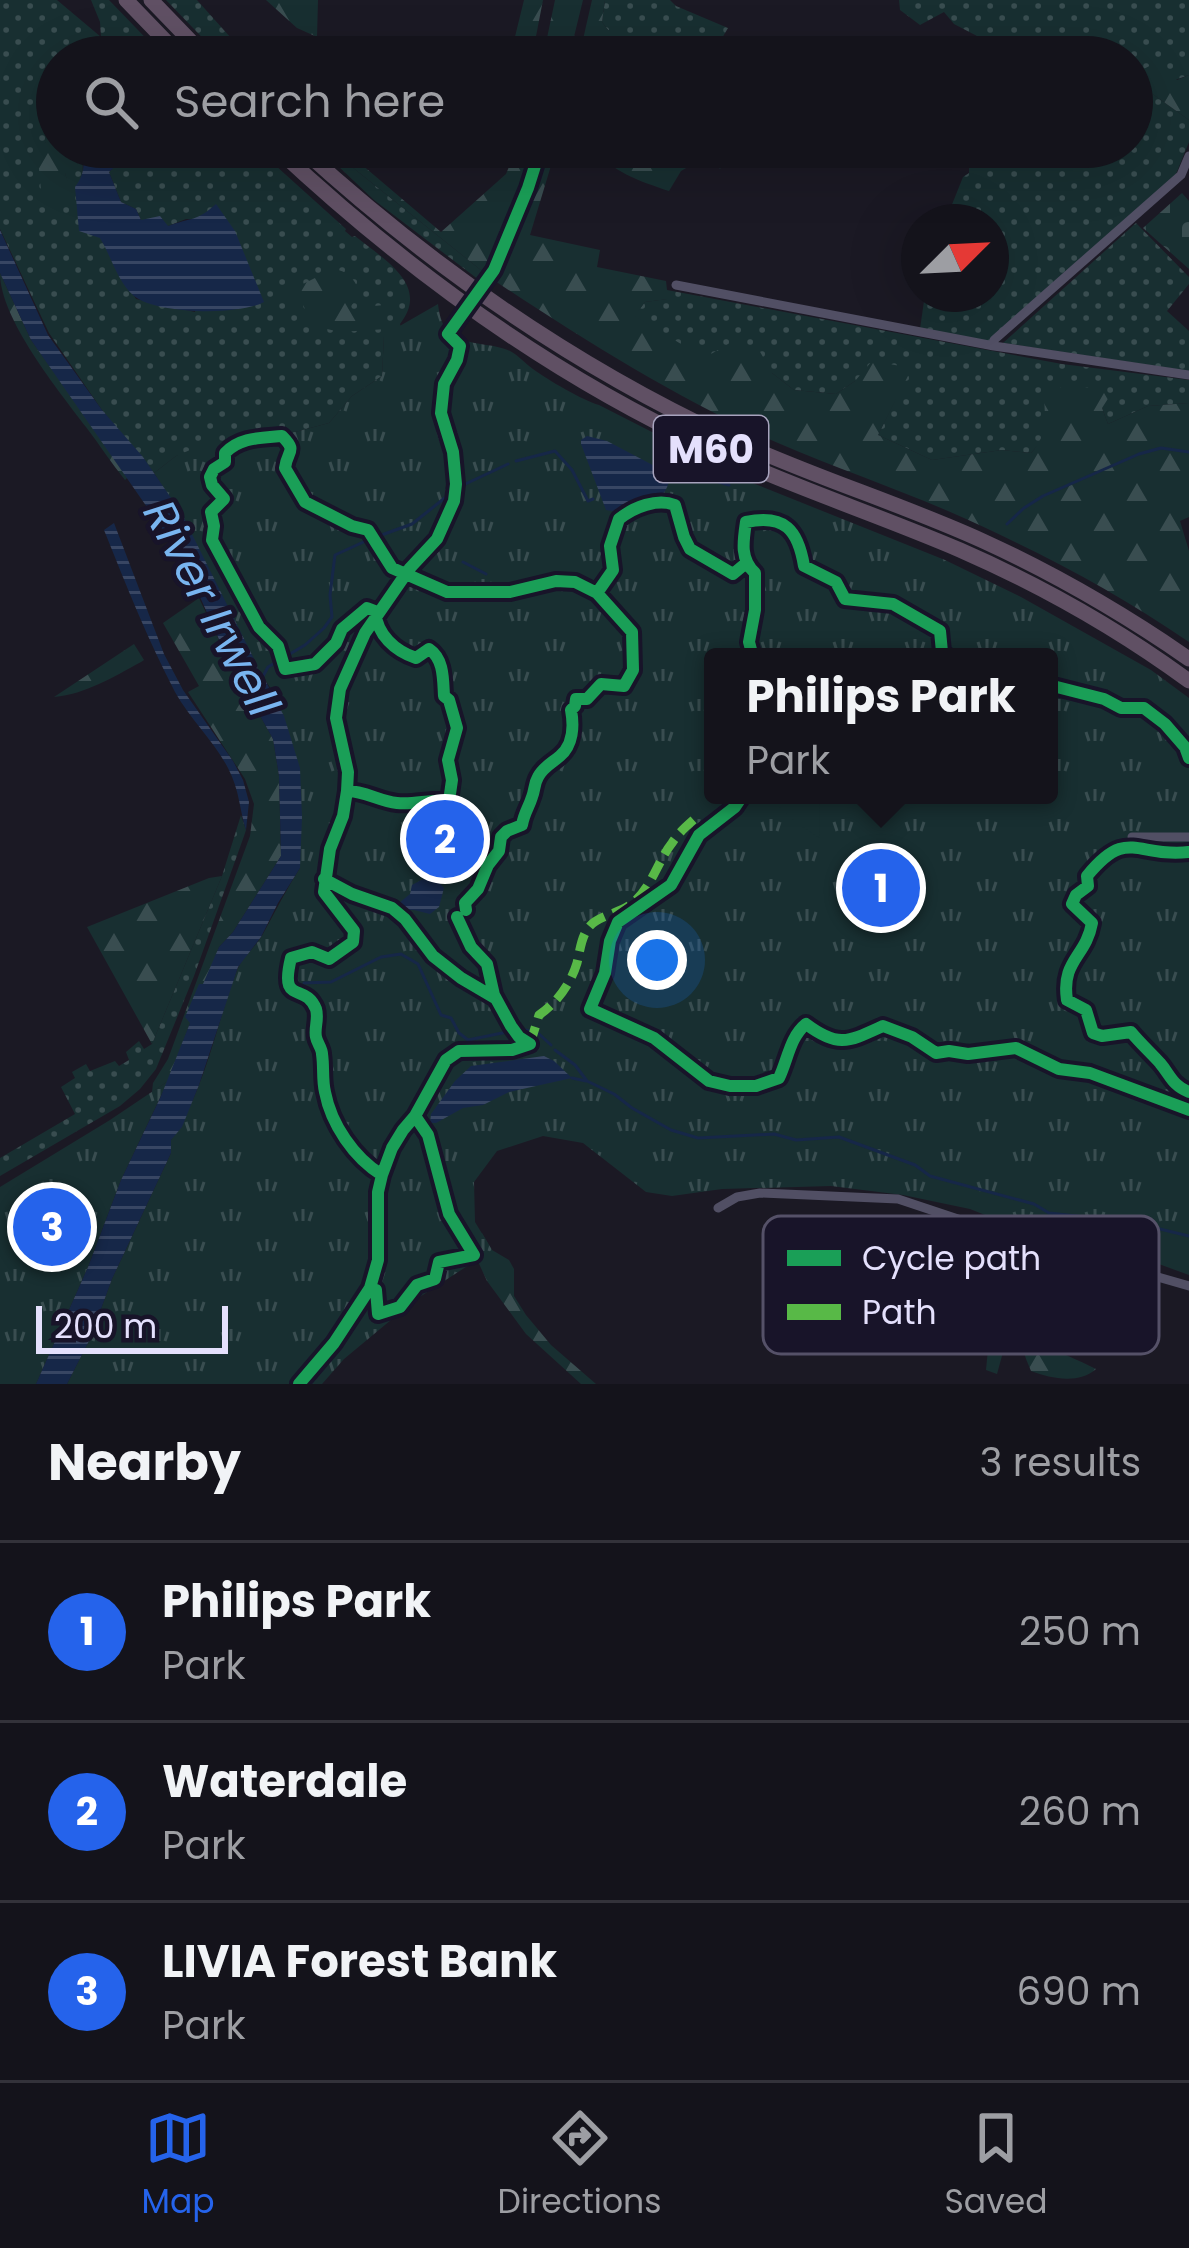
<!DOCTYPE html>
<style>
body{margin:0;font-family:Poppins,sans-serif;background:#1d1c24;color:#f1f3f6}
.compass{position:absolute;left:901px;top:204px;width:108px;height:108px;border-radius:50%;background:#14131b;box-shadow:0 12px 48px #0002;rotate:66deg}
.scale{position:absolute;left:36px;bottom:30px;width:192px;box-sizing:border-box;padding-left:12px;border:6px solid #e4e0fc;border-top:0;font-size:33px;line-height:42px;white-space:nowrap;color:#e4e0fc;-webkit-text-stroke:9px #181429;paint-order:stroke}
.you{position:absolute;left:657px;top:960px;width:42px;height:42px;margin:-30px;border:9px solid #fff;border-radius:50%;background:#1a73e8;box-shadow:0 0 0 18px #1a73e833}
.badge{display:grid;place-items:center;width:78px;height:78px;border-radius:50%;background:#2563eb;color:#fff;font-size:39px;font-weight:700}
.pin{position:absolute;translate:-50% -50%;border:6px solid #fff;box-shadow:0 3px 12px #0006}
.popup{position:absolute;left:704px;top:648px;width:354px;height:156px;box-sizing:border-box;display:grid;place-content:center;border-radius:12px;background:#14131b;filter:drop-shadow(0 3px 9px #0005);font-size:39px;white-space:nowrap;color:#9d9ea3}
.popup b{font-size:45px;color:#f1f3f6}
.popup::after{content:'';position:absolute;left:50%;top:100%;margin-left:-24px;border:24px solid transparent;border-top-color:#14131b}
.list{margin:0;padding:0;list-style:none}
h2{display:flex;justify-content:space-between;align-items:center;height:156px;margin:0;padding:0 48px;font-size:51px}
h2 small{font-size:39px;font-weight:400;color:#9d9ea3}
.list li{display:grid;grid-template-columns:78px 1fr auto;gap:36px;align-items:center;box-sizing:border-box;height:180px;padding:0 48px;border-top:3px solid #33323a}
.list b{display:block;font-size:45px;white-space:nowrap}
.list p{margin:0;font-size:39px;white-space:nowrap;color:#9d9ea3}
.list em{font-size:39px;font-style:normal;color:#9d9ea3}
.icon{flex:none;width:66px;height:66px;fill:none;stroke:currentColor;stroke-width:2;stroke-linecap:round;stroke-linejoin:round}
.map{position:relative;flex:none;width:1189px;height:1384px;overflow:hidden}
.search{position:absolute;background:#14131b;box-shadow:0 12px 48px #0002;left:36px;right:36px;top:36px;height:132px;display:flex;align-items:center;gap:30px;box-sizing:border-box;padding:0 42px;border-radius:66px;color:#9d9ea3;font-size:45px}
.sheet{height:696px;background:#14131b}
nav{display:flex;justify-content:space-around;align-items:center;box-sizing:border-box;height:168px;border-top:3px solid #33323a;background:#14131b;font-size:33px;color:#9d9ea3}
nav a{display:grid;justify-items:center;gap:6px}
nav .on{color:#2563eb}
.map>svg:first-child{display:block}
</style>
<div class="map">
<svg width="1189" height="1384" viewBox="0 0 1189 1384">
<defs>
<pattern id="grass-dots" width="8" height="8" patternUnits="userSpaceOnUse" patternTransform="scale(3)"><rect width="8" height="8" fill="#182f31"/><path d="M2 2h.1M6 6h.1" fill="none" stroke="#394d50" stroke-width="1.8" stroke-linecap="round"/></pattern>
<pattern id="forest-firs" width="22" height="20" patternUnits="userSpaceOnUse" patternTransform="scale(3)"><rect width="22" height="20" fill="#182f31"/><path d="M5 1l3.5 6h-7zM16 11l3.5 6h-7z" fill="#394d50"/></pattern>
<pattern id="cemetery-stones" width="16" height="16" patternUnits="userSpaceOnUse" patternTransform="scale(3)"><rect width="16" height="16" fill="#182f31"/><path d="M2 7V4a2 2 0 0 1 4 0v3zM10 15v-3a2 2 0 0 1 4 0v3z" fill="#394d50"/></pattern>
<pattern id="park-tufts" width="24" height="20" patternUnits="userSpaceOnUse" patternTransform="scale(3)"><rect width="24" height="20" fill="#182f31"/><path d="M3 7l-1-3M5 7V3M7 7l1-3M15 17l-1-3M17 17v-4M19 17l1-3" fill="none" stroke="#394d50"/></pattern>
<pattern id="water-rules" width="6" height="5" patternUnits="userSpaceOnUse" patternTransform="scale(3)"><rect width="6" height="5" fill="#162748"/><path d="M0 2.5h6" fill="none" stroke="#384663"/></pattern>
</defs>
<rect width="100%" height="100%" fill="#1b1924"/>
<path fill="url(#grass-dots)" d="M 0,0 L 57,0 L 101,37 L 100,22 L 91,0 L 109,0 L 164,57 L 57,57 L 57,142 L 46,142 L 41,149 L 41,190 L 62,196 L 70,188 L 65,174 L 78,164 L 74,147 L 81,147 C 84,158 82,165 83,176 C 88,221 114,261 136,299 L 195,312 L 215,205 L 200,219 L 186,219 L 168,226 L 141,220 L 136,209 L 121,202 L 109,172 L 129,153 L 120,147 L 255,147 L 346,229 L 345,231 L 352,237 L 355,236 C 383,259 431,285 400,324 L 401,327 L 384,336 L 382,376 L 352,396 L 329,423 L 295,432 L 261,434 L 176,456 L 154,473 L 102,410 L 49,333 L 0,229 Z
M 166,0 L 197,0 L 248,57 L 221,57 Z
M 605,0 L 670,0 L 676,6 L 728,28 L 711,57 L 629,57 L 631,40 L 608,30 L 602,22 Z
M 899,0 L 1189,0 L 1189,75 L 1147,90 L 1189,120 L 1189,142 L 1176,174 L 988,343 L 920,329 L 925,294 L 991,294 L 991,222 L 945,222 L 963,177 L 969,173 L 969,157 L 974,147 L 1132,147 L 1132,57 L 995,57 L 977,36 L 954,24 L 944,12 L 920,25 L 900,10 Z
M 318,147 L 327,147 L 487,275 L 483,283 L 374,200 Z
M 1136,223 L 1189,277 L 1189,284 L 1167,311 L 1189,331 L 1189,371 L 1003,343 Z
M 667,290 L 1062,364 L 1189,380 L 1189,403 L 1148,406 L 1108,424 L 1102,408 L 1046,428 L 1039,444 L 1031,453 L 1002,450 L 932,460 L 878,435 L 911,368 L 855,381 L 836,394 L 794,390 L 772,373 L 704,359 L 634,316 L 645,302 L 667,299 Z
M 241,815 L 246,830 L 244,836 L 194,976 L 156,1069 L 140,1089 L 120,1106 L 0,1176 L 0,1158 L 75,1114 L 61,1087 L 75,1078 L 72,1072 L 86,1064 L 90,1071 L 115,1061 L 119,1066 L 129,1060 L 126,1052 L 139,1041 L 144,1049 L 152,1044 L 222,876 Z"/>
<path fill="url(#forest-firs)" d="M 266,0 L 318,0 L 317,37 L 297,28 Z
M 524,0 L 543,0 L 532,57 L 510,57 Z
M 555,0 L 583,0 L 569,57 L 543,57 Z
M 592,0 L 605,0 L 602,22 L 608,30 L 626,33 L 631,40 L 629,57 L 579,57 Z
M 1157,62 L 1177,80 L 1189,75 L 1189,120 L 1147,90 L 1138,72 Z
M 46,142 L 57,142 L 57,147 L 74,147 L 78,165 L 77,170 L 65,174 L 71,188 L 69,193 L 55,203 L 46,200 L 41,190 L 39,169 L 34,160 L 35,152 Z
M 327,147 L 341,147 L 441,232 L 506,174 L 517,147 L 539,147 L 501,250 L 487,275 Z
M 548,147 L 581,147 L 553,159 L 530,235 L 600,250 L 597,267 L 666,281 L 668,299 L 645,302 L 635,316 L 704,358 L 732,342 L 759,350 L 772,373 L 794,390 L 836,394 L 855,381 L 872,361 L 912,368 L 878,435 L 932,460 L 1002,450 L 1031,453 C 1048,435 1045,418 1044,395 L 1070,383 L 1111,394 L 1102,408 L 1108,424 L 1148,406 L 1189,403 L 1189,517 L 1180,521 L 1189,551 L 1189,642 C 1114,590 1032,548 948,511 C 892,487 834,467 778,443 C 677,399 584,340 492,279 L 513,240 Z
M 592,147 L 726,147 L 731,151 L 720,169 L 708,155 L 681,171 L 669,191 C 639,181 612,172 592,147 Z
M 327,268 C 348,271 351,274 361,293 L 351,306 L 352,312 L 360,316 L 369,312 L 374,306 L 384,305 L 387,329 L 340,332 L 314,326 L 303,305 L 277,297 L 321,275 Z
M 0,273 L 31,340 L 124,471 L 128,477 L 125,480 C 111,463 100,445 86,427 C 59,391 0,319 0,273 Z
M 199,598 L 226,655 L 273,739 L 279,776 L 281,856 L 233,932 L 219,947 L 168,1081 L 152,1092 L 153,1083 L 168,1059 L 250,836 L 254,804 L 245,779 L 188,692 L 199,686 L 163,623 Z
M 134,644 L 144,660 L 141,662 C 113,677 86,694 54,697 Z
M 222,876 L 152,1044 L 87,927 L 209,878 Z
M 482,1233 L 492,1250 L 509,1260 L 514,1269 L 514,1296 L 526,1315 L 551,1345 L 596,1384 L 581,1384 L 526,1334 L 487,1281 L 468,1240 Z
M 918,1246 L 989,1274 L 996,1294 L 1016,1331 L 1016,1352 L 1003,1352 L 997,1374 L 986,1370 L 990,1329 L 956,1288 L 909,1265 Z
M 1011,1301 C 1032,1349 1054,1347 1096,1369 C 1079,1384 1052,1379 1031,1371 C 1021,1349 1018,1327 1008,1305 Z"/>
<path fill="url(#cemetery-stones)" d="M 1182,193 L 1189,201 L 1189,269 L 1143,228 Z"/>
<path fill="url(#park-tufts)" fill-rule="evenodd" d="M 438,304 C 439,312 441,324 447,330 C 464,347 491,342 510,351 C 518,355 526,364 533,369 C 548,380 582,400 599,405 L 750,482 L 945,560 L 1021,597 L 1151,670 L 1189,698 L 1189,1275 L 1115,1248 L 1028,1232 L 970,1209 L 903,1195 L 831,1186 L 722,1189 L 672,1196 L 646,1192 L 583,1143 L 543,1136 L 497,1151 L 474,1182 L 475,1222 L 492,1250 L 415,1300 L 344,1359 L 322,1384 L 67,1384 L 90,1339 L 112,1279 L 171,1153 L 171,1140 C 205,1090 215,1029 236,973 C 241,958 255,948 263,934 C 275,912 286,890 300,868 L 271,689 L 264,678 L 258,677 L 257,665 C 223,600 195,534 154,473 L 176,456 L 197,447 L 261,434 L 295,432 L 329,423 L 352,396 L 382,376 L 384,335 ZM 713,657 L 1049,657 L 1049,795 L 713,795 Z
M 168,1081 L 121,1180 L 88,1267 L 36,1384 L 0,1384 L 0,1187 L 110,1120 Z"/>
<path fill="#182f31" d="M 765,795 L 818,795 L 823,801 L 819,802 L 820,838 L 801,826 Z"/>
<path fill="url(#water-rules)" d="M 81,147 L 120,147 L 129,154 L 109,172 L 121,202 L 136,209 L 141,220 L 160,216 L 168,226 C 192,217 196,222 216,204 L 235,231 L 264,302 C 239,316 156,314 134,296 C 118,283 111,256 100,238 L 79,231 L 75,187 C 85,174 85,163 81,147 Z
M 0,230 L 48,335 L 102,410 L 143,457 L 182,514 L 257,665 L 258,676 L 264,678 L 284,716 L 300,768 L 302,817 L 300,868 L 278,903 L 261,937 L 238,967 L 199,1085 L 182,1127 L 171,1140 L 171,1153 L 112,1279 L 90,1339 L 67,1384 L 36,1384 L 88,1267 L 121,1180 L 161,1096 L 190,1023 L 185,1017 L 199,984 L 203,984 L 219,947 L 233,932 L 281,856 L 279,776 L 273,739 L 226,655 L 183,559 L 31,340 L 0,273 Z
M 587,436 L 607,441 L 666,472 L 670,477 C 665,503 654,495 635,502 C 634,502 620,511 618,512 L 606,510 L 581,444 L 581,440 Z
M 114,523 L 164,654 L 183,690 L 233,761 L 243,780 L 249,802 L 246,830 C 239,807 240,792 228,768 C 214,741 190,719 175,692 C 148,640 126,585 104,530 Z
M 423,879 L 439,882 L 444,888 L 439,907 L 430,914 L 414,910 L 399,910 L 399,903 L 410,894 L 412,885 Z
M 544,1056 L 554,1061 L 572,1078 L 509,1092 L 483,1105 L 463,1108 L 436,1123 L 430,1123 L 431,1114 L 455,1081 L 471,1066 Z"/>
<g fill="none" stroke-linecap="round" stroke-linejoin="round">
<path stroke="#162748" stroke-width="3" d="M 516,461 L 555,451 L 572,470 L 588,501 L 593,499
M 677,477 L 709,479 L 729,485
M 459,487 L 508,464
M 1007,524 L 1024,508 L 1043,496 L 1139,454 L 1161,448 L 1189,452
M 376,537 L 412,524 L 451,493
M 463,562 L 486,574
M 261,680 L 268,667 L 305,645 L 324,628 L 332,617 L 330,595 L 335,555 L 370,539
M 304,983 L 331,982 L 381,957 L 401,954 L 418,964 L 441,1015 L 451,1018 L 459,1033 L 468,1040 L 507,1032
M 517,1028 L 530,1031
M 538,1033 L 551,1045
M 555,1050 L 575,1065 L 587,1081 L 614,1094 L 632,1108 L 671,1130 L 698,1138 L 774,1134 L 796,1140 L 839,1137 L 915,1165 L 930,1176 L 1034,1204 L 1049,1213 L 1131,1222 L 1189,1236
M 572,1078 L 586,1081"/>
<path stroke="#514f64" stroke-width="9" d="M 676,285 L 994,346 L 1189,375
M 994,346 L 994,340 L 1181,175 L 1189,156
M 1132,837 L 1189,837
M 718,1208 L 737,1197 L 760,1193 L 898,1199 L 970,1223 L 1189,1286"/>
<path stroke="#605064" stroke-width="15" d="M 126,0 L 181,57
M 151,0 L 206,57
M 275,147 C 404,268 546,372 707,447 C 789,486 876,514 960,550 C 1040,585 1118,629 1189,681
M 300,147 C 429,265 570,364 729,438 C 812,477 900,503 983,541 C 1055,574 1124,614 1189,659"/>
<path stroke="#58b947" stroke-width="9" stroke-dasharray="18 9" stroke-linecap="butt" d="M 530,1044 L 539,1015 C 557,1003 571,983 577,963 C 580,951 581,937 589,927 C 598,916 617,914 630,905 C 651,890 657,862 672,843 C 679,832 689,824 698,816"/>
<defs>
<path id="cycleway" d="M 597,593 L 613,570 L 610,546 L 619,519 C 634,507 657,498 675,505 L 684,537 L 690,549 L 733,574 L 745,564
M 753,657 L 749,642 L 755,610 L 755,573 C 740,559 743,542 746,522 C 785,514 798,530 804,566 L 836,582 L 845,599 L 893,604 L 940,631 L 942,652 L 948,657
M 285,669 L 278,646 L 259,627 L 212,540 L 214,526 L 211,512 L 224,499 L 212,485 L 210,477 L 214,469 L 225,462 L 225,453 C 240,437 261,438 282,436 C 298,452 287,450 285,468 L 305,502 L 352,526 L 368,530 L 392,568 L 447,592 L 510,592 L 556,581 L 575,582 L 597,593 L 632,632 L 633,670 L 624,686 L 601,684 L 587,699 L 576,699 L 575,706 L 571,710 C 574,726 573,745 560,756 C 552,763 543,767 538,777 C 534,784 535,789 532,797 C 529,807 524,813 522,825 L 507,831 L 501,837 L 499,851 L 488,865 L 478,889 L 465,903 L 466,910
M 285,669 L 315,664 L 336,643 L 342,629 L 367,608 L 375,611 C 377,635 395,651 416,658 L 429,649 C 444,659 443,679 444,696 L 449,700 L 457,728 L 448,760 L 452,780 L 449,801 C 431,799 414,805 397,803 C 379,801 365,791 347,791
M 1049,685 L 1104,699 L 1121,708 L 1144,708 L 1165,724 L 1185,747 L 1189,758
M 743,795 L 735,807 L 699,835 L 671,885 L 618,922 L 610,941 L 605,973 L 590,1009 L 654,1038 L 709,1081 L 730,1086 L 756,1086 L 779,1078 C 788,1059 790,1037 806,1024 C 838,1048 848,1042 883,1026 L 912,1037 L 936,1053 L 949,1051 L 968,1054 L 1016,1048 L 1059,1069 L 1090,1073 L 1189,1110
M 1189,852 C 1136,858 1128,826 1087,876 L 1088,886 L 1076,895 L 1072,904 L 1092,923 C 1086,957 1061,960 1067,1000 L 1086,1010 L 1093,1033 L 1102,1036 L 1131,1032 C 1140,1043 1151,1053 1160,1063 C 1171,1076 1172,1085 1189,1092
M 324,879 L 352,894 L 392,908 L 405,919 L 433,956 L 461,978 L 495,998
M 457,917 L 471,947 L 487,964 L 494,995 L 511,1026 L 519,1037 L 530,1044
M 382,1175 C 354,1158 331,1124 325,1092 C 322,1080 324,1067 322,1054 C 322,1048 317,1043 316,1037 C 314,1028 319,1019 316,1009 C 305,981 279,1007 291,958 L 312,952 L 329,959 L 353,942 L 354,931 L 324,892 L 330,849 L 343,816 L 347,791 L 348,772 L 336,718 L 340,689 L 365,633 L 410,568 L 437,539 L 454,501 L 456,484 L 453,452 L 441,413 L 444,384 L 457,360 L 460,346 L 448,334 L 494,270 L 528,188 L 541,147
M 370,1288 L 376,1290 L 378,1314 L 400,1307 L 417,1285 L 435,1279 L 439,1262 L 474,1255 L 449,1214 L 428,1135 L 415,1116
M 299,1384 L 334,1343 L 370,1288 L 378,1260 L 378,1192 L 382,1175 L 392,1148 L 403,1130 L 415,1116 L 446,1060 L 459,1051 L 512,1050 L 530,1044"/>
</defs>
<use href="#cycleway" stroke="#181429" stroke-width="20"/>
<use href="#cycleway" stroke="#1a9f57" stroke-width="12"/>
</g>
<g text-anchor="middle" stroke-width="10" stroke-linejoin="round" paint-order="stroke">
<rect fill="#181429" stroke="#a7a3bd" stroke-width="3" x="654" y="416" width="114" height="66" rx="9"/>
<g font-size="39" font-weight="bold" fill="#e4e0fc">
<text x="711" y="463">M60</text>
</g>
<g font-size="45" font-style="italic" fill="#79b5f0" stroke="#181429">
<text transform="translate(212 608) rotate(62)" y="16">River Irwell</text>
</g>
</g>
<rect x="763" y="1216" width="396" height="138" rx="18" fill="#181429" stroke="#555168" stroke-width="3"/>
<rect x="787" y="1250" width="54" height="16" fill="#1a9f57"/>
<rect x="787" y="1304" width="54" height="16" fill="#58b947"/>
<g font-size="33" fill="#e4e0fc">
<text x="862" y="1270">Cycle path</text>
<text x="862" y="1324">Path</text>
</g>
</svg>
<svg class="compass" viewBox="-18 -18 36 36"><path d="M0-13l5 13h-10z" fill="#e53935"/><path d="M0 13l5-13h-10z" fill="#9d9ea3"/></svg>
<div class="scale">200 m</div>
<div class="you"></div>
<div class="pin badge" style="left:881px;top:888px">1</div>
<div class="popup"><b>Philips Park</b>Park</div>
<div class="pin badge" style="left:445px;top:839px">2</div>
<div class="pin badge" style="left:52px;top:1227px">3</div>
<div class="search"><svg class="icon" aria-label="search" viewBox="0 0 24 24"><circle cx="10" cy="10" r="6"/><path d="M15 15l6 6"/></svg>Search here</div>
</div>
<section class="sheet">
<h2>Nearby<small>3 results</small></h2>
<ul class="list">
<li><span class="badge">1</span><div><b>Philips Park</b><p>Park</p></div><em>250 m</em></li>
<li><span class="badge">2</span><div><b>Waterdale</b><p>Park</p></div><em>260 m</em></li>
<li><span class="badge">3</span><div><b>LIVIA Forest Bank</b><p>Park</p></div><em>690 m</em></li>
</ul>
</section>
<nav>
<a class="on"><svg class="icon" aria-label="map" viewBox="0 0 24 24"><path d="M3 6l6-2 6 2 6-2v14l-6 2-6-2-6 2zM9 4v14M15 6v14"/></svg>Map</a>
<a><svg class="icon" aria-label="directions" viewBox="0 0 24 24"><path d="M12 3l9 9-9 9-9-9zM9 14v-3h6M13 9l2 2-2 2"/></svg>Directions</a>
<a><svg class="icon" aria-label="saved" viewBox="0 0 24 24"><path d="M7 4h10v16l-5-4-5 4z"/></svg>Saved</a>
</nav>
